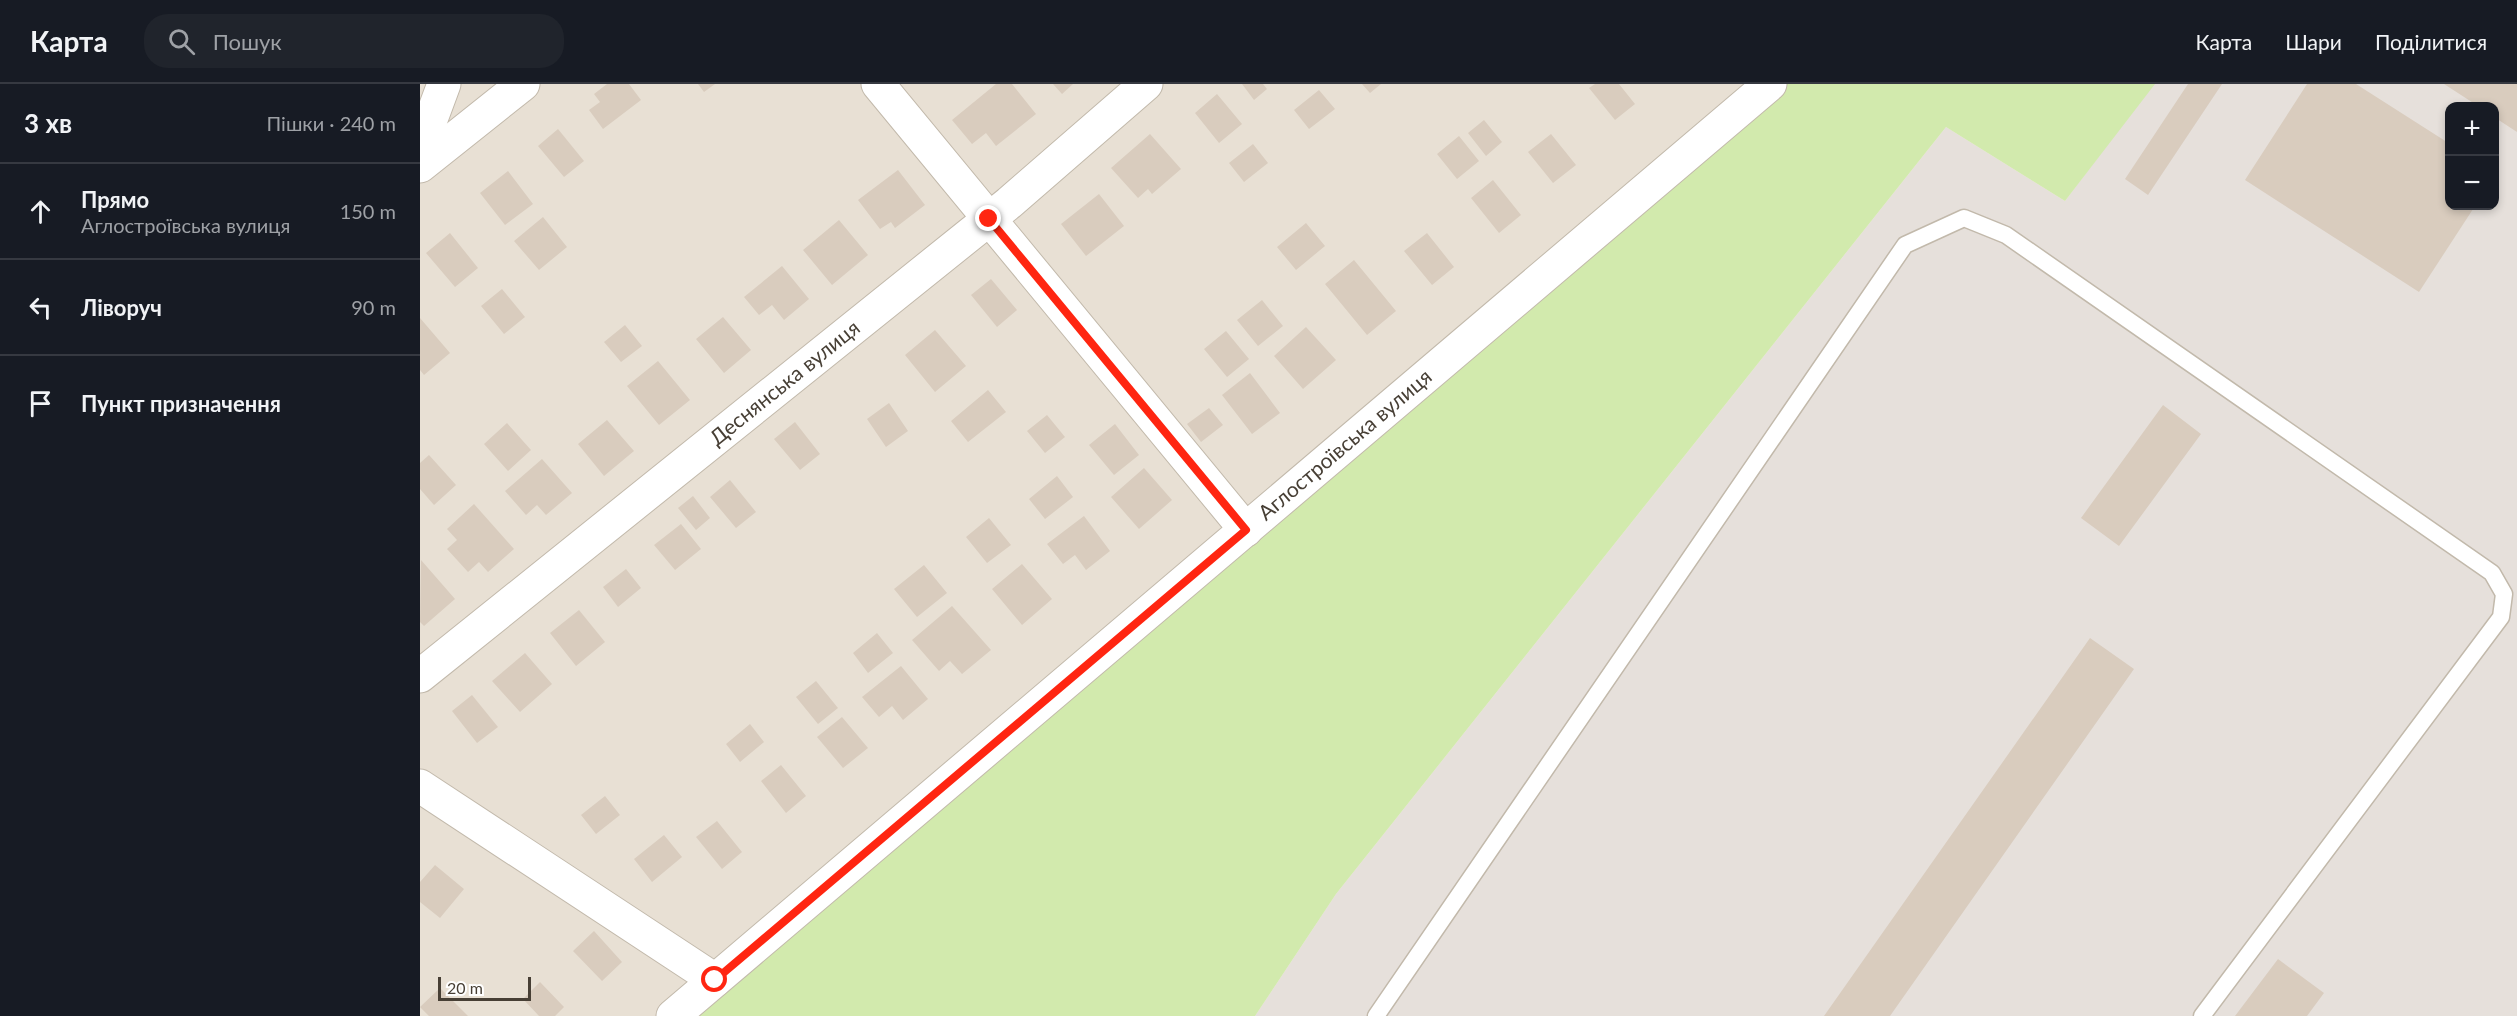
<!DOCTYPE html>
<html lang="uk">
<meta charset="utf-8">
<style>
body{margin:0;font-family:Lato,sans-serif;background:#20242c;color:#f1f3f6}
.controls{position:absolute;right:18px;top:18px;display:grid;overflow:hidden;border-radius:12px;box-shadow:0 3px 9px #0003}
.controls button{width:54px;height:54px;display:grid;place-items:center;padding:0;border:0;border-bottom:2px solid #363941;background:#171b24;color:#f1f3f6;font:30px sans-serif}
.scale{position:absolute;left:18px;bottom:15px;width:93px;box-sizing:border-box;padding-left:6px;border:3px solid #473f35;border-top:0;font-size:16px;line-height:21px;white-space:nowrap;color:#473f35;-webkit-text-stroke:4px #fff;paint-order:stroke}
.stop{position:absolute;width:18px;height:18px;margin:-14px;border:4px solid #ff2611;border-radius:50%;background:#fff}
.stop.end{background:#ff2611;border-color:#fff;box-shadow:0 2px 6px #0008}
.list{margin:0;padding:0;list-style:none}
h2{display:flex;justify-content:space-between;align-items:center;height:78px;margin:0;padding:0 24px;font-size:26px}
h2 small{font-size:20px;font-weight:400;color:#9ea1a6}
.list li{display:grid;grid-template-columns:39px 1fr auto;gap:18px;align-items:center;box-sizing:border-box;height:96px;padding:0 24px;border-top:2px solid #363941}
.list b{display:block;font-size:22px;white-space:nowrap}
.list p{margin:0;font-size:20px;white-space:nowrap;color:#9ea1a6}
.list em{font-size:20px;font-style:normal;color:#9ea1a6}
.icon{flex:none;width:33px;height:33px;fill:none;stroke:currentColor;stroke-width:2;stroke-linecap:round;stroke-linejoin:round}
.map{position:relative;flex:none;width:2097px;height:932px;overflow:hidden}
header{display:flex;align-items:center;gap:36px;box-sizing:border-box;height:84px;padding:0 30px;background:#171b24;border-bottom:2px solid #363941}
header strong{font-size:28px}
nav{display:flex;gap:33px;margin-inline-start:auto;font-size:21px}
.search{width:420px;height:54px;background:#20242c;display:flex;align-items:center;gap:15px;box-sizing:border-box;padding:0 21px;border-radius:24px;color:#9ea1a6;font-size:22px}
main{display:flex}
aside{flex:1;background:#171b24}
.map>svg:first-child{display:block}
</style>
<header>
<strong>Карта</strong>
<div class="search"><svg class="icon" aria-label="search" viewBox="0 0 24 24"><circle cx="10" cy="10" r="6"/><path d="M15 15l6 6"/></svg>Пошук</div>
<nav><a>Карта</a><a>Шари</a><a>Поділитися</a></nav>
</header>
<main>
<aside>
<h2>3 хв<small>Пішки · 240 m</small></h2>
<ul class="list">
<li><svg class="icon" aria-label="ahead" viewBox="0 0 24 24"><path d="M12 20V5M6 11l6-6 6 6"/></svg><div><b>Прямо</b><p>Аглостроївська вулиця</p></div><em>150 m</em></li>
<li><svg class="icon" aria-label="left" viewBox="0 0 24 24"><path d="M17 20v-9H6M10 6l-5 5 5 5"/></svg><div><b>Ліворуч</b></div><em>90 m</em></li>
<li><svg class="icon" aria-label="arrive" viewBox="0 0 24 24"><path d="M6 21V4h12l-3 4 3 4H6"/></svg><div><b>Пункт призначення</b></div></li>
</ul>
</aside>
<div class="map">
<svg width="2097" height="932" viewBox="0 0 2097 932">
<rect width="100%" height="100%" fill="#f4efe6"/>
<path fill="#e8e0d4" d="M 0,0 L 1350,0 L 253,932 L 0,932 Z"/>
<path fill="#e6e0db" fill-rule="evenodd" d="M 1733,0 L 2097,0 L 2097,932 L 835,932 L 916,810 L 1526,43 L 1645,117 ZM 2030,22 L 2074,22 L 2074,122 L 2030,122 Z"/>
<path fill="#d2eaad" d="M 1350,0 L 1735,0 L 1645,117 L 1526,43 L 916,810 L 835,932 L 253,932 Z"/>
<path fill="#d9ccbe" d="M 187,0 L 209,0 L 221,16 L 183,45 L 169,26 L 180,18 L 174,10 Z
M 278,0 L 295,0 L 284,8 Z
M 576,0 L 592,0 L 616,30 L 576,62 L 566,49 L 552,60 L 532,36 Z
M 633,0 L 653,0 L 642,10 Z
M 822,0 L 843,0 L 847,5 L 834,16 Z
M 942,0 L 961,0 L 950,9 Z
M 1175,0 L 1199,0 L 1215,20 L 1195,36 L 1169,4 Z
M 1768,0 L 1802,0 L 1728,111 L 1705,95 Z
M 1887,0 L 1936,0 L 2030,60 L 2030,122 L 2055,122 L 1999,208 L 1825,96 Z
M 2024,0 L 2097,0 L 2097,48 L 2074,33 L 2074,22 L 2058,22 Z
M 899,6 L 915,25 L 889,45 L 874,26 Z
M 797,10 L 822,40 L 799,59 L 775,29 Z
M 1064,36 L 1082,58 L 1066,72 L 1048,49 Z
M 138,45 L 164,77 L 144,93 L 118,62 Z
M 730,50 L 761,85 L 732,110 L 728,105 L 718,114 L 691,84 Z
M 1131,50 L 1156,81 L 1133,99 L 1108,68 Z
M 1039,52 L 1059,77 L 1037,95 L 1017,70 Z
M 833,60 L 848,79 L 824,98 L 809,79 Z
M 478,86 L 505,121 L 475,144 L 471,138 L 460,145 L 438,116 Z
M 88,87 L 113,120 L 85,141 L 60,109 Z
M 1073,96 L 1101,131 L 1079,149 L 1051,114 Z
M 679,110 L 704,142 L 666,172 L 641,140 Z
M 123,133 L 147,163 L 119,186 L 94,157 Z
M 419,136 L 448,171 L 412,201 L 383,166 Z
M 886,139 L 905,162 L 876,186 L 857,163 Z
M 30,149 L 58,184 L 35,203 L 6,169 Z
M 1007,149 L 1034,183 L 1012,201 L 984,167 Z
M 934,176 L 976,227 L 947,251 L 905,200 Z
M 362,182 L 389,215 L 364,236 L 352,221 L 339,231 L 324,213 Z
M 571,195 L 597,226 L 577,243 L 551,211 Z
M 82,205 L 105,233 L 84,250 L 61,222 Z
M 842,216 L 863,242 L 838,262 L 817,236 Z
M 303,233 L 331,266 L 304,289 L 276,255 Z
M 0,234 L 30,269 L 4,291 L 0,286 Z
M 205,241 L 222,262 L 201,278 L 184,258 Z
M 886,243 L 916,276 L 883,305 L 854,272 Z
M 515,246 L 546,282 L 515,308 L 485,271 Z
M 806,247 L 829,275 L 807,293 L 784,265 Z
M 238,277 L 270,316 L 239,341 L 207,302 Z
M 830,289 L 860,329 L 832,350 L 802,311 Z
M 568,306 L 586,328 L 548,358 L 531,337 Z
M 469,319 L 488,347 L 466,363 L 447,335 Z
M 1743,321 L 1781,350 L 1699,462 L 1661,434 Z
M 789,324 L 803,341 L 781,358 L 767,340 Z
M 627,331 L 645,353 L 625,369 L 607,347 Z
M 187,336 L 214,367 L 184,392 L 158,360 Z
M 375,338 L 400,370 L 380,386 L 354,355 Z
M 87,339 L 111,366 L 88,387 L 64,360 Z
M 695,340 L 719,371 L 694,391 L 669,361 Z
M 9,371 L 36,401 L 14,421 L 0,405 L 0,379 Z
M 122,375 L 152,409 L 126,431 L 117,421 L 106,431 L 85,407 Z
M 724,384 L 752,416 L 719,445 L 691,413 Z
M 637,392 L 653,413 L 625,435 L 609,415 Z
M 310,396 L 336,428 L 316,444 L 290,413 Z
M 273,412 L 290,434 L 276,446 L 258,424 Z
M 54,420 L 94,465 L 68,488 L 59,478 L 48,488 L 27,465 L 37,456 L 27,445 Z
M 664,432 L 690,467 L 666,486 L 655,471 L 643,480 L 627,460 Z
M 569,434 L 591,461 L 567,479 L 546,453 Z
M 261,440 L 281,465 L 255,486 L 234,461 Z
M 1,476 L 35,515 L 4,542 L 0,538 Z
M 602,480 L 632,515 L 602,541 L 572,505 Z
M 504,481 L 527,509 L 497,533 L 474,505 Z
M 206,485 L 221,504 L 198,523 L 183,503 Z
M 532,522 L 571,566 L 542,590 L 530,577 L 519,587 L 492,556 Z
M 159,526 L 185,558 L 156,582 L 130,549 Z
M 457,549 L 473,569 L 448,589 L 433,569 Z
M 1670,554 L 1714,585 L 1470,932 L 1404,932 Z
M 105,569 L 132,600 L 100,628 L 72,597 Z
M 481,582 L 508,615 L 483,636 L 472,622 L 459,633 L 442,613 Z
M 396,597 L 418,624 L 398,640 L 376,613 Z
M 52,611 L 78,643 L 57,659 L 32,627 Z
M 422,633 L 448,664 L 423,684 L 397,653 Z
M 330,640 L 344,658 L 320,678 L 306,660 Z
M 361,681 L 386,712 L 366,729 L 341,697 Z
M 185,712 L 200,731 L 176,750 L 161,731 Z
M 297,737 L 322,768 L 302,785 L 276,753 Z
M 244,751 L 262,773 L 232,798 L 214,775 Z
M 15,781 L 44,805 L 20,834 L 0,818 L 0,798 Z
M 174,847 L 202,878 L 182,897 L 153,867 Z
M 1858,875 L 1904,909 L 1887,932 L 1815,932 Z
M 120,898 L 144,923 L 135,932 L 119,932 L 103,915 Z
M 20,904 L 48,932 L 9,932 L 0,923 Z"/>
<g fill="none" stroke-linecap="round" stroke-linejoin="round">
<defs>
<path id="service" d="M 956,932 L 1485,161 L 1544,134 L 1586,151 L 2072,489 L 2084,510 L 2081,533 L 1782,932"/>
<g id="minor">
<path d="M 458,0 L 826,446"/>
<path d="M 0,65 L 24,0"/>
<path d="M 0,82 L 103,0"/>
<path id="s1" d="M 0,592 L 589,119 L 726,0"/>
<path d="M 0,702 L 295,896"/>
<path id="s2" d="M 253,932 L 1350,0"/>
</g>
</defs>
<use href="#service" stroke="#c2b9ab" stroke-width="19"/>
<use href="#minor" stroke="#c2b9ab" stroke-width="35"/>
<use href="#service" stroke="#fff" stroke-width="16"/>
<use href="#minor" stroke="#fff" stroke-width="33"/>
</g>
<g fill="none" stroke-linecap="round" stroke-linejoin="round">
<path stroke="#ff2611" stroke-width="8" d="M 295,896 L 826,446 L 569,135"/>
</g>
<g text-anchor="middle" stroke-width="4.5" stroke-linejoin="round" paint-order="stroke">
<g font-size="21" fill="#473f35" stroke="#fff">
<text dy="7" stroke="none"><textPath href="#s1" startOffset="468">Деснянська вулиця</textPath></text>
<text dy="7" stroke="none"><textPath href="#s2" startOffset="882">Аглостроївська вулиця</textPath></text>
</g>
</g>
</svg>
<div class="controls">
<button>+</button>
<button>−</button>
</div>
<div class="scale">20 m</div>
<div class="stop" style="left:295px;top:896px"></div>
<div class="stop end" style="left:569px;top:135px"></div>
</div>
</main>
